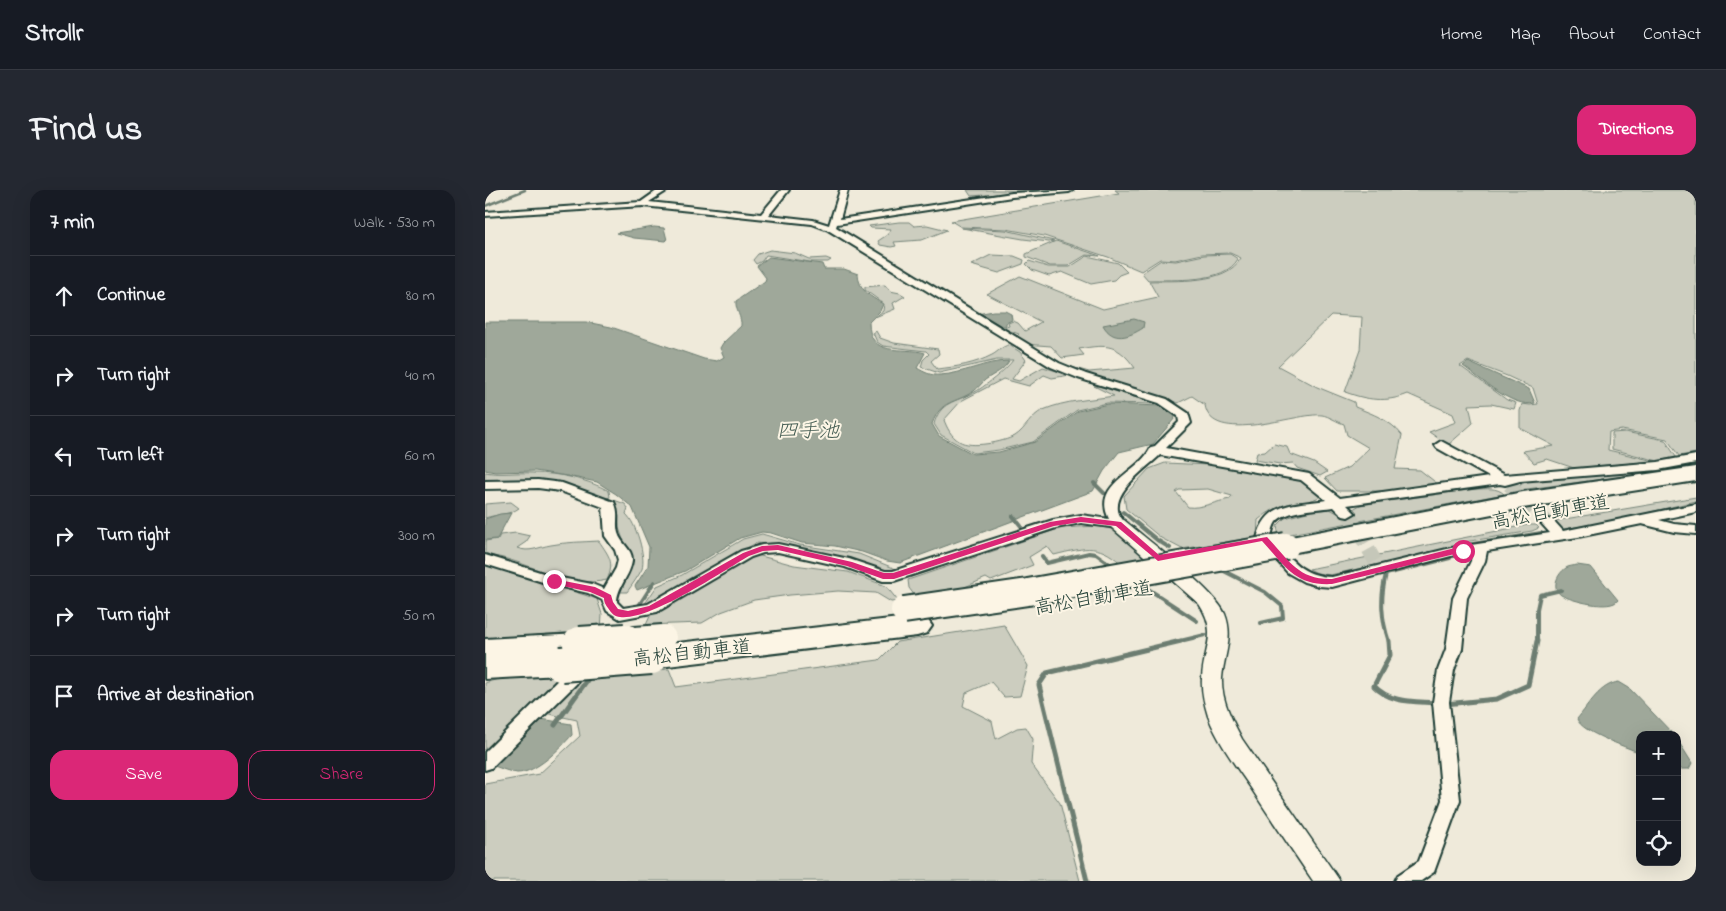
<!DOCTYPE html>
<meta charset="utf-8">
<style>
body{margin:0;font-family:"Indie Flower","Klee One",sans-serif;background:#242831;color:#f1f3f6}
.controls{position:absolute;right:15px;bottom:15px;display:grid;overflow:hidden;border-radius:10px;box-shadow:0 5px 20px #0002}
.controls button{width:45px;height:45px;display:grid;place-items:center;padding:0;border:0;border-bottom:1px solid #363941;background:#171b24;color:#f1f3f6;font:25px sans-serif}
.stop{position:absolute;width:15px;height:15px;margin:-11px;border:4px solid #db2777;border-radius:50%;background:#fff}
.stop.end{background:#db2777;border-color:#fff;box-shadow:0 1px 5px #0008}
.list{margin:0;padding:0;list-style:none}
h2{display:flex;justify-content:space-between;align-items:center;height:65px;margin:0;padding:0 20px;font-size:21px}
h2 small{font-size:16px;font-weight:400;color:#9ea1a6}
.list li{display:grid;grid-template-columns:32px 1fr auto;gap:15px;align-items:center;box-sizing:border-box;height:80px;padding:0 20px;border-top:1px solid #363941}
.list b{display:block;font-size:19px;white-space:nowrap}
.list em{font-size:16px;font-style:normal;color:#9ea1a6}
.actions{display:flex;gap:10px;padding:15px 20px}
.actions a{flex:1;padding:11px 0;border:1px solid #db2777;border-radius:15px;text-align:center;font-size:18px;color:#db2777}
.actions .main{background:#db2777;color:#fff}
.icon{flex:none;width:28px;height:28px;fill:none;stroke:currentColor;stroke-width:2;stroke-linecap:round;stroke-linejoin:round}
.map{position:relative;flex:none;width:1211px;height:691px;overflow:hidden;border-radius:15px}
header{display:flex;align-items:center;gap:30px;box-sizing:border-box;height:70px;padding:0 25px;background:#171b24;border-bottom:1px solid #363941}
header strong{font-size:24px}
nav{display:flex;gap:28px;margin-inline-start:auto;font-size:18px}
.intro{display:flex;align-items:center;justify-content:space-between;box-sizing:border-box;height:120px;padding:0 30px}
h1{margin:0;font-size:35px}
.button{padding:12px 22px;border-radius:15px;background:#db2777;color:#fff;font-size:18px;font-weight:700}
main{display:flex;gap:30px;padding:0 30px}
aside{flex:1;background:#171b24;border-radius:15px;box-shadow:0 5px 20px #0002}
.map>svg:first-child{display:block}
</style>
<header>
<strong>Strollr</strong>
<nav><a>Home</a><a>Map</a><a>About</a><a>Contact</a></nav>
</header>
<div class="intro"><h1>Find us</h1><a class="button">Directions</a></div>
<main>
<aside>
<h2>7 min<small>Walk · 530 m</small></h2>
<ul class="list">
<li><svg class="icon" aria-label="ahead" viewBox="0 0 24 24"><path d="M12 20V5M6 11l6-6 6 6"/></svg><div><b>Continue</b></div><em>80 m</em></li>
<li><svg class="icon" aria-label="right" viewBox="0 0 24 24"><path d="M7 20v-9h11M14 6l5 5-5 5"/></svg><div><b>Turn right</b></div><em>40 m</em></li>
<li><svg class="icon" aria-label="left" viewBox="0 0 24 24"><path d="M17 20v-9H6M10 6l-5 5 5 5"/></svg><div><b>Turn left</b></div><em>60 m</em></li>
<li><svg class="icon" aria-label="right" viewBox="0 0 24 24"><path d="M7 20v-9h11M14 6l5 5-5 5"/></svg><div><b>Turn right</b></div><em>300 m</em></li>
<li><svg class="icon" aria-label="right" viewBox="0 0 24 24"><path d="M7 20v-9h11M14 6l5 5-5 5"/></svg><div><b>Turn right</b></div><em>50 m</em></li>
<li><svg class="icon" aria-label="arrive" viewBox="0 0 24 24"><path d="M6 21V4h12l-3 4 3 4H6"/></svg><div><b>Arrive at destination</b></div></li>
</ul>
<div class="actions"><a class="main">Save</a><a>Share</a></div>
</aside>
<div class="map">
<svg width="1211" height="691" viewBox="0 0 1211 691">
<rect width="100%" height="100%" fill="#efeada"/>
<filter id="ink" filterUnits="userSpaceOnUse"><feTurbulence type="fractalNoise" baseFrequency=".02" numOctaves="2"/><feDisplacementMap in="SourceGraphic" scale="10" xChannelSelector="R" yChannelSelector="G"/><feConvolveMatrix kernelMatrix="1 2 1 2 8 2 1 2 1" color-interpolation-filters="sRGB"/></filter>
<g filter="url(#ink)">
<path fill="#cccdbf" stroke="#76857a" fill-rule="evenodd" d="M 482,0 L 569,0 L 486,6 Z
M 630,0 L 1211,0 L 1211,263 L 1194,266 L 1182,249 L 1137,240 L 1124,242 L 1123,260 L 1169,271 L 1089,278 L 1062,269 L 1049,273 L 1038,261 L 1069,256 L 1035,238 L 1035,221 L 1037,214 L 1045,215 L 1053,214 L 1048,198 L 1022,186 L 983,171 L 975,176 L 1022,210 L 1031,213 L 1029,219 L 1006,214 L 984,215 L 988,233 L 963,255 L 944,242 L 971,232 L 968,224 L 923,204 C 901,213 882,210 860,202 L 875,160 L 877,127 L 846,125 L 793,176 L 832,197 L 869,212 L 870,217 C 888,224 905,230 917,245 L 910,279 L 935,280 L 954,295 L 913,301 L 852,301 L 840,288 L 864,277 L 884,258 L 862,245 L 859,234 C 852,232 844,226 837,225 C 812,222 726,257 720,215 L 707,206 L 693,213 L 612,188 L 576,174 L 604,182 L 650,178 C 633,154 622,154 594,159 L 599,165 L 577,168 L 566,156 L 539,154 L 531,147 L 534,144 L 517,138 L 524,136 L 523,133 L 528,131 L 533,133 L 540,141 L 556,132 L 502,104 L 535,86 L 618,119 L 673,107 L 664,91 C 690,90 741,95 756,68 L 745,63 L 717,64 L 690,70 L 675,69 L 656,81 L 623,67 L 559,46 L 521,39 L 476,37 L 466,31 L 634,3 Z
M 414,32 L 424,32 L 429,36 L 442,35 L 462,40 L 437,50 L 409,52 L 411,56 L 406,57 L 395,55 L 393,51 L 402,45 L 406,39 L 386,38 L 384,36 Z
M 477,38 L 520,40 L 569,51 L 564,52 L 538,49 Z
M 571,51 L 615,66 L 601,65 L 583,76 L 565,76 L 541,67 L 541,64 Z
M 285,60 L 310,63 L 324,69 L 341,68 L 346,70 L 343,72 L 325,72 L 281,65 L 277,71 L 271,74 L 268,70 L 273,64 Z
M 745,64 L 753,69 C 739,94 688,89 663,90 L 657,83 L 676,70 L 691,71 L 719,65 Z
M 506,65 L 529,66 L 539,70 L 538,74 L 514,83 L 486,75 Z
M 602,66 L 633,73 L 642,82 L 634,85 L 629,90 L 606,94 L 577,82 L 564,86 L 547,80 L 541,74 L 544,71 L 563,77 L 585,77 Z
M 400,95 L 405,101 L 415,103 L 420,106 L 408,113 L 410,119 L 390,127 L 398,121 L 399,114 L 380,100 L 380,97 Z
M 391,141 L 395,148 L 409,153 L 453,159 L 454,164 L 446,171 L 452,179 C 471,177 490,174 507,165 C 513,162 517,156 524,155 L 535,162 L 541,170 L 527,189 L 534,191 L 558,177 L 585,185 L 567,188 L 559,185 L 544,196 L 518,189 L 476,211 L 459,230 C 462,238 466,246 474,251 C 486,259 518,252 530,246 C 541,239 545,226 558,220 C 582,210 604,210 629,206 L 609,196 L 619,197 L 670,214 L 622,213 L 592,220 L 548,252 L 514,260 L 489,263 L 456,245 L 449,234 C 455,212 470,212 488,203 C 498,198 522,179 528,170 L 512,170 L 454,183 L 436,177 L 438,170 L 444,164 L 441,161 L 398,156 L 392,152 L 388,143 Z
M 1140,242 L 1180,250 L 1191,267 L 1173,271 L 1127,259 L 1127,243 Z
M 789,254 L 802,257 L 805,264 L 829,273 L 842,282 L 835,286 L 812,278 L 808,273 L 795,274 L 770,270 L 772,263 L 780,262 Z
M 680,273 L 725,275 L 803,286 L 825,295 L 837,305 C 823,314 820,310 806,313 C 793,316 783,322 773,330 L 772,347 L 697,359 L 676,348 L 641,319 L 639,306 L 664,279 ZM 723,299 L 747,306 L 745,309 C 732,311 715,319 703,317 L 691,302 L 694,300 Z
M 1211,273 L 1211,277 L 1034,300 L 1035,295 L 1044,290 L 1127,284 Z
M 0,282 C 16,285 32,282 48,283 C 73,283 102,289 124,301 L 125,307 L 119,309 L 83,295 L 0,293 Z
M 991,299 C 1001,299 1012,297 1019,304 L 794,346 L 792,336 L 800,328 L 822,322 L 845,319 L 856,325 L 869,323 L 868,319 L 875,315 Z
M 1211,307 L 1211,311 L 1128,331 L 1078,339 L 1070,334 L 1068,331 Z
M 129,310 L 140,314 L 143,318 L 141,324 C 151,333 161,366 157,379 C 153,387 147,395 142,402 L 134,402 L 141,388 L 145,370 L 134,338 L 134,326 Z
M 26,312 L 34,318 C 25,325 12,324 0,328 L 0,314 Z
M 1042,335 L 1051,335 L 1054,338 L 1047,341 L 973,353 L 969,358 L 845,385 L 832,383 L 824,379 Z
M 612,336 L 631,340 L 659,367 L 654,375 L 641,378 C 614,352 603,357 569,365 L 562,356 L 544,367 L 548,375 L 506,391 L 501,388 L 475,399 L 433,410 L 424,398 L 423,390 L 576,338 Z
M 31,343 L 45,346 L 41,352 L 32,358 C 45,363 53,357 66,355 C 81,352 98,352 114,351 C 124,366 130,372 122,390 C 80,400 41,368 0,365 L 0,351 L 13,349 L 15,345 Z
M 277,344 L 315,355 L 374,364 L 411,379 L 408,383 L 398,382 L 369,371 L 300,355 L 271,353 L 257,361 L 309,375 L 363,382 L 401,396 L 413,411 L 406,412 L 391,403 L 353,401 L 305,405 L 269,410 L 236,422 L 217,433 L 161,435 L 166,424 L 159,415 L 172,396 L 197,385 L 258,349 Z
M 0,373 L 112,409 L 117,424 L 116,440 L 0,449 Z
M 519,435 L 543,476 L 535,506 L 519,507 L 506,492 L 481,503 L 478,516 L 507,531 L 511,549 L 532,538 L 541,537 L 548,549 L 546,574 L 575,613 L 595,691 L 0,691 L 0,594 L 54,584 L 95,546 L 92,530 L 60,523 L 93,488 L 184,479 L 191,497 L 394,470 L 412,452 Z
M 42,486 L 68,487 L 74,493 L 0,565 L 0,493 L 13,489 Z"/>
<path fill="#9fa89a" stroke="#6c7d71" d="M 169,37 L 179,38 L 182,50 L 181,51 L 149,48 L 131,43 Z
M 284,67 L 337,74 L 339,79 L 359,79 L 373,84 C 374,101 385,106 398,114 L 395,121 L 384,132 C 384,169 418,156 440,163 L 432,178 C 439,182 446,186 455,185 C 478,184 500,171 524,171 C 518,181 510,183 500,190 C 496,194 493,198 489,201 C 470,214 456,209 447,234 L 454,246 L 488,264 L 514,262 L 550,252 L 593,221 L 623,214 L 676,216 L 689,222 L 690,228 L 668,254 L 634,262 L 619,281 L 608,301 L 415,373 L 402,371 L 377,362 L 350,356 L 317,353 L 286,343 L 277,342 L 255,348 L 200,381 L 152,400 L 150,396 L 163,376 L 164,357 L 147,317 L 131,304 L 112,292 L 82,286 L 50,281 L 10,282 L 0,280 L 0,132 L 101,132 L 126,137 L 219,169 L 232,171 L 239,167 L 235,158 L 238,153 L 256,136 C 257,127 250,120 251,111 L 280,91 L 281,88 L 272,76 Z
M 508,121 L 520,121 L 526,124 L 527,130 L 521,133 L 521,136 L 513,136 L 492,124 Z
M 649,129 L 659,132 L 658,138 C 644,147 628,153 618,135 Z
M 983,172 L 1044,199 L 1050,213 C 1028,219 995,188 978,176 Z
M 26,323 L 12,349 L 0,350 L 0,329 L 15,324 Z
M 1092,375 L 1106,377 L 1133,410 C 1126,421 1087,411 1076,405 C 1066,398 1072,384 1081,378 C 1083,376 1089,376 1092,375 Z
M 1134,492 L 1144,498 L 1189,545 L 1155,545 L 1155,563 C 1140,556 1097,543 1092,529 C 1104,515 1115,494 1134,492 Z
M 56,529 L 86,534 L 87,545 C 75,558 52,583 32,583 C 25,582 15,578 9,576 Z
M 1192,549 L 1207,573 L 1204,579 L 1192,579 Z"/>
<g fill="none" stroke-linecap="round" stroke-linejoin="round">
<path stroke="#6c7d71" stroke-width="2.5" d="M 0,16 L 40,0"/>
<path stroke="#6c7d71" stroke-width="4" d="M 609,293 L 619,303
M 638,322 L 672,350 L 685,358
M 528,326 L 536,336
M 976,356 L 1056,343
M 557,366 L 562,373 L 604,363 L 611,364 L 629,377
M 735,379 L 780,402 L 797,416 L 798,428 L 776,433
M 654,393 L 712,431
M 153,417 L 169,392
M 691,452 L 720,445
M 904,452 C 896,428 895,408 901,384 L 965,368
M 1052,452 L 1052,419 L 1055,405 L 1076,400"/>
<path stroke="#6c7d71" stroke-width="5" d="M 904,451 L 905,465 L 889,496 C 906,514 930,511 953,513
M 960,514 L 1012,509 L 1043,495 L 1052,451
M 70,535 L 105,486
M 602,691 L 554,495 L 562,483 L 696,451"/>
<path stroke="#c5c7b9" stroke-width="14" stroke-dasharray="14 7" stroke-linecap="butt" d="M 1024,295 L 1063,333
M 863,323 L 890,371"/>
<defs>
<path id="minor" d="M 173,0 L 183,0 L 164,12 L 276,24 L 296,0 L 304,0 L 284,25 L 328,30 L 344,35 L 355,0 L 363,0 L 355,29 L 527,3 L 588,0 L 584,2 L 527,7 L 352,34 L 351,37 L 574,173 L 601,184 L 682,209 L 703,223 L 706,233 L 681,258 L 824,284 L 855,308 L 1004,287 L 952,258 L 950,255 L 956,251 L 1019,285 L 1173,272 L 1211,265 L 1211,273 L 1173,280 L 1035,291 L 1020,295 L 1015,294 L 862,315 L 870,323 L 863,327 L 858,326 L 849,317 C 835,319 800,320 791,332 C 788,336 787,343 786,347 C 806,369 816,386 847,387 L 966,358 L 1065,343 L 1056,333 L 1063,329 L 1068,330 L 1078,341 L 1211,314 L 1211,322 L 1174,330 L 1189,334 L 1211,336 L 1211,344 L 1189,342 L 1157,334 L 1093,347 L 1002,361 L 1000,371 L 982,408 L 977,459 L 969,480 L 964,512 L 975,610 L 949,682 L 936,691 L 910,691 L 913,685 L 934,671 L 957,610 L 948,512 L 953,480 L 961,459 L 968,408 L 986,371 L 987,363 L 966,366 L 847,397 L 834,396 L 819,392 L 803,383 L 772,348 C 782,311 809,315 841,310 L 816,290 L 675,265 C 662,278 630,299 633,320 C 633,324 638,330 640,334 L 638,337 L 633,338 L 596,333 L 571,338 L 409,391 L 398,391 L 360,377 L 293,362 L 278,363 L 266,367 L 172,422 L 135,429 L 122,421 L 117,410 L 103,403 L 64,394 L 0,374 L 0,365 L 71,387 L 107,394 L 119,399 L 131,378 L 133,370 L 130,360 L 120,346 L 118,317 L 75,301 L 53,298 L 0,299 L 0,291 L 53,290 L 77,293 L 129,312 C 135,323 130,332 133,343 C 136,354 148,359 147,371 C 145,386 132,397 132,412 L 138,418 L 163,414 L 256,361 L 277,355 L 293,354 L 364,369 L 400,381 L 408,381 L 568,330 L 596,325 L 624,329 C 606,293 656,282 666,257 L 670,256 L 694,232 L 693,226 L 674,213 L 593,188 L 566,177 L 343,40 L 327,34 L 158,16 L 0,26 L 0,22 L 156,12 Z
M 96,471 L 102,473 L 104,477 L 91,494 L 6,578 L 0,580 L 0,562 L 90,473 Z"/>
<path id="tertiary" d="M 633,329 L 639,330 C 662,350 730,400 740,424 C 749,447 739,465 737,488 C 736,510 747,530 757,549 L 855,691 L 828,691 C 807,660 786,629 766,598 C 750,575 733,552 723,526 C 719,513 716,501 717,488 C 718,459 734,444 714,414 L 627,338 L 624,334 L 627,330 Z"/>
<path id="motorway" d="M 1211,277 L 1211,291 L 1038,318 L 801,364 L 792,362 L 788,356 L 792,350 L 801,348 L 1038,302 Z
M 432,426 L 442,429 L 447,436 L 442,443 L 432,446 L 166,478 L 155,474 L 151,467 L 155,460 L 166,456 Z
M 95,444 L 106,447 L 110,454 L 106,461 L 82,465 L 87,466 L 91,474 L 87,482 L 76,485 L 0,489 L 0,449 Z"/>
</defs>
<use href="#minor" stroke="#1f3d34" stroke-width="4"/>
<use href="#tertiary" stroke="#1f3d34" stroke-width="3"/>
<use href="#motorway" stroke="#1f3d34" stroke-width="4"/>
<use href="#minor" fill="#fcf5e5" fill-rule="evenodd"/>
<use href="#tertiary" fill="#fcf5e5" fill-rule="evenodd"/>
<use href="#motorway" fill="#fcf5e5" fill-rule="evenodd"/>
<defs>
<path id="motorway-bridge-far1" d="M 419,420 L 543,402 L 801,356
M 122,452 L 178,448"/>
<path id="motorway-bridge" d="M 95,454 L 140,451
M 76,474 L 166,467"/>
</defs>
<use href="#motorway-bridge-far1" stroke="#1f3d34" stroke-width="30" stroke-linecap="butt"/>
<use href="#motorway-bridge" stroke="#1f3d34" stroke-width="38" stroke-linecap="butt"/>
<use href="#motorway-bridge-far1" stroke="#fcf5e5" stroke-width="26"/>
<use href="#motorway-bridge" stroke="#fcf5e5" stroke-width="34"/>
</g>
</g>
<path fill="#db2777" d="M 596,327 L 636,332 L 674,365 L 782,347 C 803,369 813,390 847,389 L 966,359 L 978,359 L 982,361 L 847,394 C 810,396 800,376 777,351 L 673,371 L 631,336 L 596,332 L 569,336 L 409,389 L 398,389 L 362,376 L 293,360 L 278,361 L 264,366 C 236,382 165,431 135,427 C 130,427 126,423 123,418 C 121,415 119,413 119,408 L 105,402 L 69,394 L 65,391 L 69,389 L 110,397 L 126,405 L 128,412 L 133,419 L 143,421 L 164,416 L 258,363 L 277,356 L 293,355 L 367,372 L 399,383 L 408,383 L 565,332 Z"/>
<g text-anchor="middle" stroke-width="4" stroke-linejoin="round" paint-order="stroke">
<g font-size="20" fill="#1f3d34" stroke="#fcf5e5">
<text transform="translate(1065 321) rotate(-10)" y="7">高松自動車道</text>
<text transform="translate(608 407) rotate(-10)" y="7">高松自動車道</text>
<text transform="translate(207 462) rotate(-6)" y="7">高松自動車道</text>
</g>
<g font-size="21" font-style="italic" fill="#455d53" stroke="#fcf5e5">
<text x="323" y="247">四手池</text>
</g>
</g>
</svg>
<div class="controls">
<button>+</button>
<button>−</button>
<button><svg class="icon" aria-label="locate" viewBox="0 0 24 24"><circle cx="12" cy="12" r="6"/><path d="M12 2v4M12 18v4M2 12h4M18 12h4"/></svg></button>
</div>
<div class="stop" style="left:978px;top:361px"></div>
<div class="stop end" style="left:69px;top:391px"></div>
</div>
</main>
